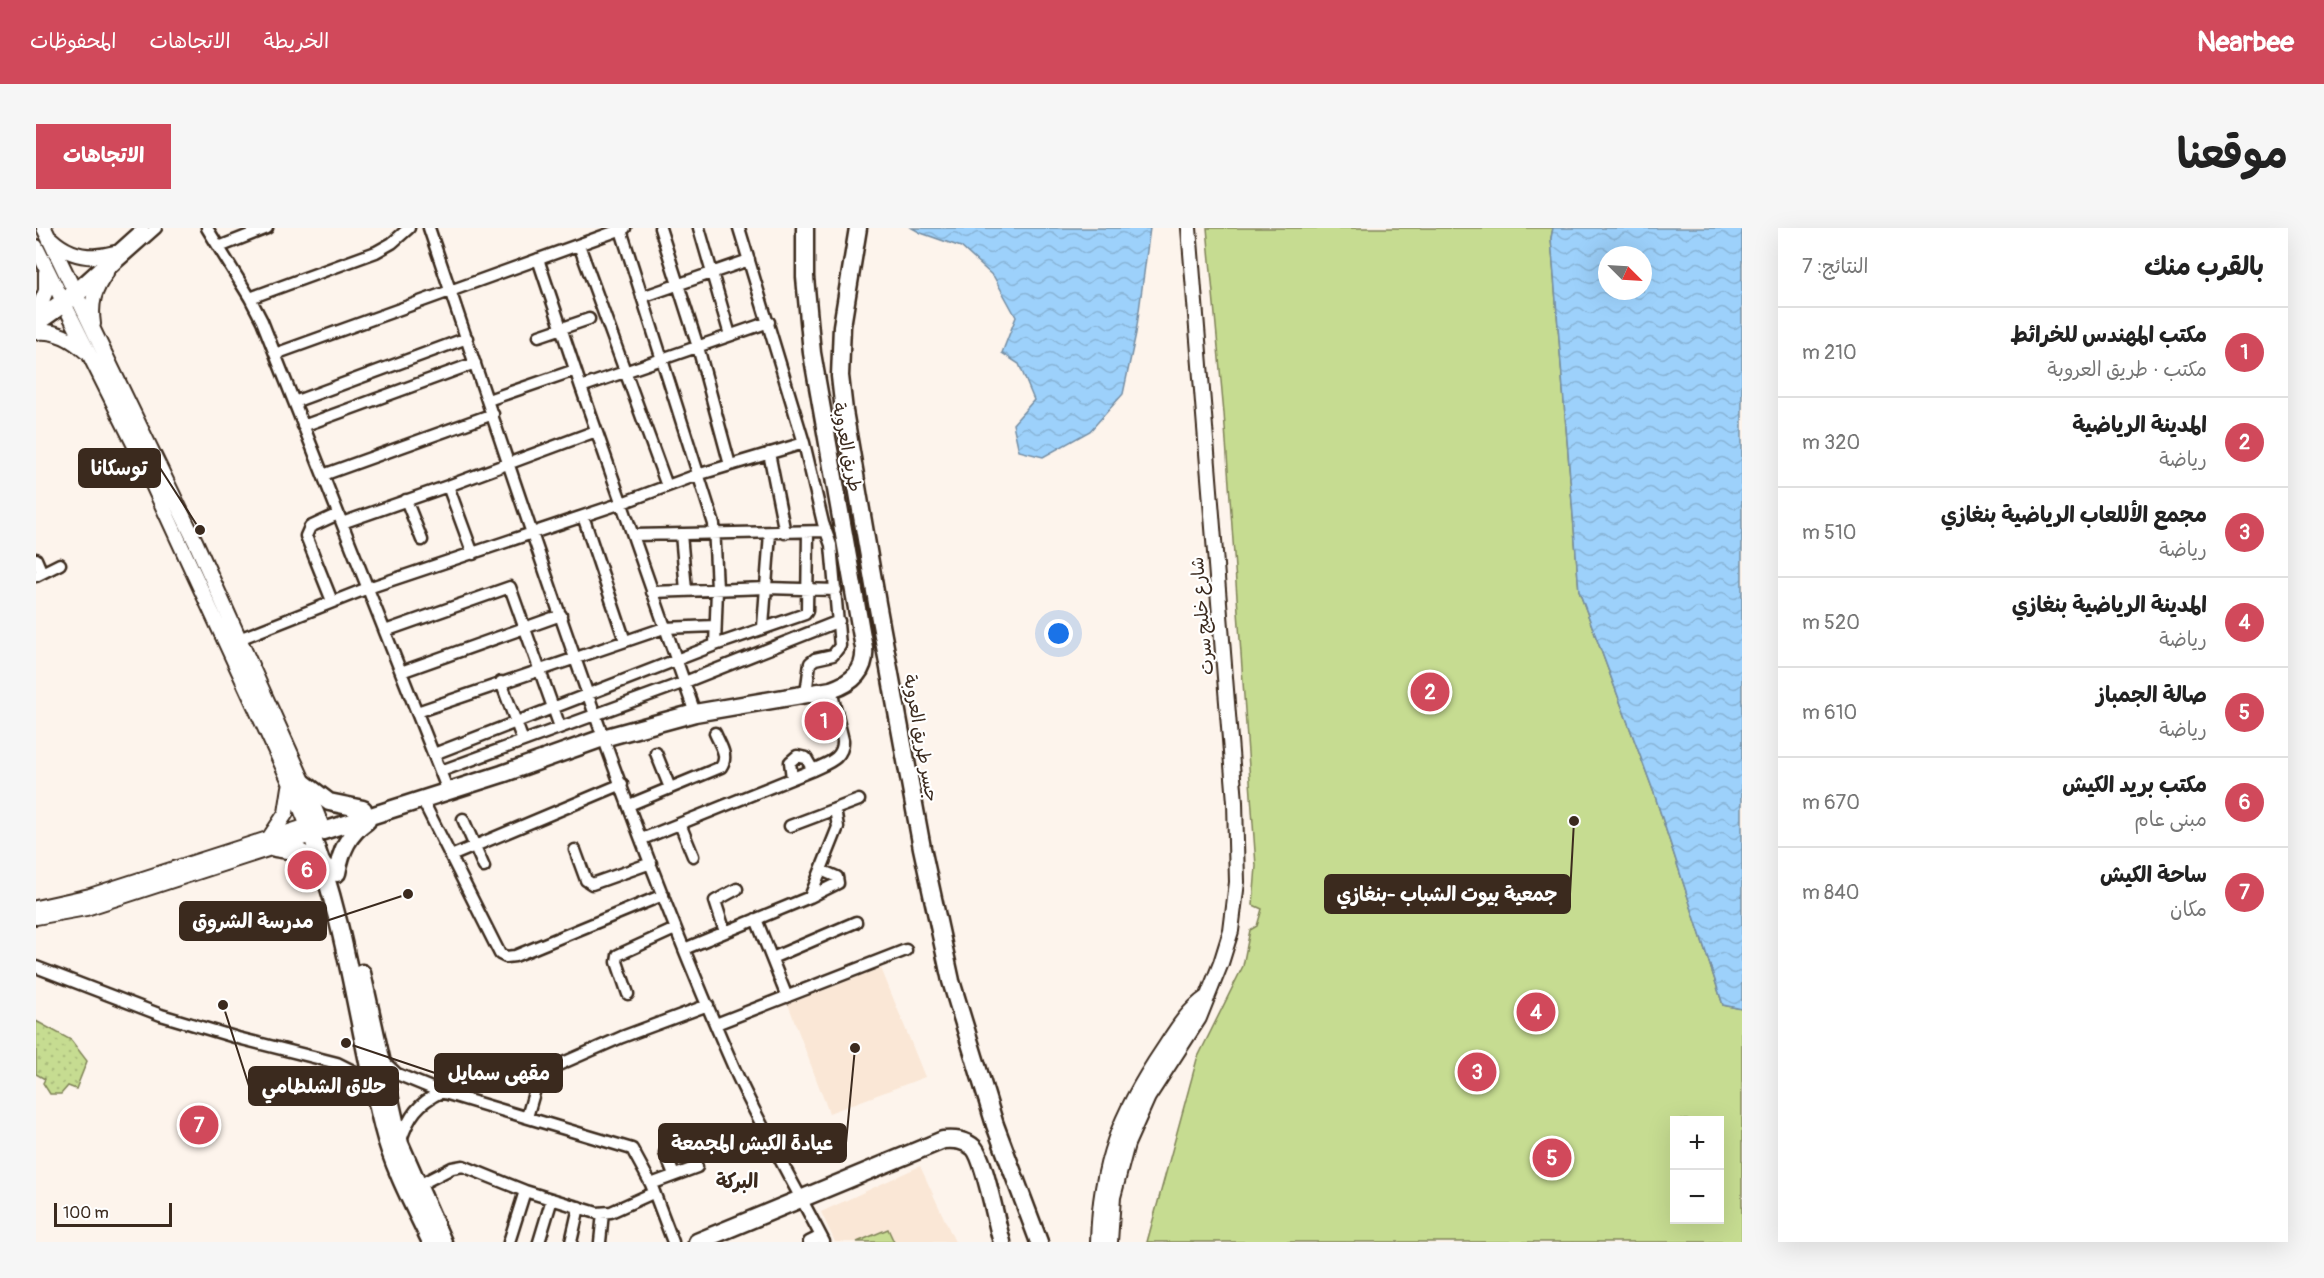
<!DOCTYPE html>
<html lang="ar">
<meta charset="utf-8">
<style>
body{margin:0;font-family:Pangolin,"Playpen Sans Arabic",sans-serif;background:#f6f6f6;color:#222;direction:rtl}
.controls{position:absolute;right:18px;bottom:18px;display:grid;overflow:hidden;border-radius:0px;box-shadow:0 6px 24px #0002}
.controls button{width:54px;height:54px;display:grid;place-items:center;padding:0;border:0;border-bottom:2px solid #e0e0e0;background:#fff;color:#222;font:30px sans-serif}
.compass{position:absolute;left:1562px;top:18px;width:54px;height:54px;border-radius:50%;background:#fff;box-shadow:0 6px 24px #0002;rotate:114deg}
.scale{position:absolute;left:18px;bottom:15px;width:118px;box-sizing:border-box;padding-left:6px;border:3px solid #3b2a1e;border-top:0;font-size:16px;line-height:21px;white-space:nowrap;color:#3b2a1e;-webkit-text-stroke:4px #fff;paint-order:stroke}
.you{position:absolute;left:1023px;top:406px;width:21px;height:21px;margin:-15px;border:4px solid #fff;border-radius:50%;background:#1a73e8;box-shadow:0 0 0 9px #1a73e833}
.badge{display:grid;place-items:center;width:39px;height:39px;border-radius:50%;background:#d1495b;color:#fff;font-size:20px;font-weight:700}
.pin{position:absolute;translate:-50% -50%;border:3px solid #fff;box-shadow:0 2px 6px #0006}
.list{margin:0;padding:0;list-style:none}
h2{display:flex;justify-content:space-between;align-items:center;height:78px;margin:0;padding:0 24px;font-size:26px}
h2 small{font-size:20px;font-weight:400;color:#767676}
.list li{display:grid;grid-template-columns:39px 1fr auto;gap:18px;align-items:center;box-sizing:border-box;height:90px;padding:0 24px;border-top:2px solid #e0e0e0}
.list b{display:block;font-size:22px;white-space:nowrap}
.list p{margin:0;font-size:20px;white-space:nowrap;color:#767676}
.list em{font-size:20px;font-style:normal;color:#767676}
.map{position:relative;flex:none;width:1706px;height:1014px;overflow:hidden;direction:ltr;border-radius:0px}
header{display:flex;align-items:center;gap:36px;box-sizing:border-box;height:84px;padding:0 30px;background:#d1495b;color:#fff}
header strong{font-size:28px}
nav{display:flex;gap:33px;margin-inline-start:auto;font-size:21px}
.intro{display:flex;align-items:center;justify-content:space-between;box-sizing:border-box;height:144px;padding:0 36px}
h1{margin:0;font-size:42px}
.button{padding:15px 27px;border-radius:0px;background:#d1495b;color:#fff;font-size:21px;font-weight:700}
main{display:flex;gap:36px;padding:0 36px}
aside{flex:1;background:#fff;border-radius:0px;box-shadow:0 6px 24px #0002}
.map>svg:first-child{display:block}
</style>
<header>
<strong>Nearbee</strong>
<nav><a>الخريطة</a><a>الاتجاهات</a><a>المحفوظات</a></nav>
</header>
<div class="intro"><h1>موقعنا</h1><a class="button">الاتجاهات</a></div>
<main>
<aside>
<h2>بالقرب منك<small>النتائج: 7</small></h2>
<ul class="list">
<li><span class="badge">1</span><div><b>مكتب المهندس للخرائط</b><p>مكتب · طريق العروبة</p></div><em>210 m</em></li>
<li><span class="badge">2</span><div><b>المدينة الرياضية</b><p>رياضة</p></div><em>320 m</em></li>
<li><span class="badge">3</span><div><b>مجمع الأللعاب الرياضية بنغازي</b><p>رياضة</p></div><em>510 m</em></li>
<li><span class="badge">4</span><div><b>المدينة الرياضية بنغازي</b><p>رياضة</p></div><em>520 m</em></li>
<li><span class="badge">5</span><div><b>صالة الجمباز</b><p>رياضة</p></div><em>610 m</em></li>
<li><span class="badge">6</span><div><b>مكتب بريد الكيش</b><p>مبنى عام</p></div><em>670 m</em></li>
<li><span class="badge">7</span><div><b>ساحة الكيش</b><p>مكان</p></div><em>840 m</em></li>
</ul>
</aside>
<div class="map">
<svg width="1706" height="1014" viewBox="0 0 1706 1014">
<defs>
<pattern id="green-dots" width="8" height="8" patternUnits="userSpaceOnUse" patternTransform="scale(1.5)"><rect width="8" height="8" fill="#c6dc91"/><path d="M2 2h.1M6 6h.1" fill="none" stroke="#abbd7d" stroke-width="1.8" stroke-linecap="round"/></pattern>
<pattern id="water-waves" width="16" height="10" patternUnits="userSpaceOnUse" patternTransform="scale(1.5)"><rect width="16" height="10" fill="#9dd1fb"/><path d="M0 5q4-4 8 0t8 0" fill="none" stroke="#88b4d7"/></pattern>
</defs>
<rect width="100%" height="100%" fill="#fdf4ec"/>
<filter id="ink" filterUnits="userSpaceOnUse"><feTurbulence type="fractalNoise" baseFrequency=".0167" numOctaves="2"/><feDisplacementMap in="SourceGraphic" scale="12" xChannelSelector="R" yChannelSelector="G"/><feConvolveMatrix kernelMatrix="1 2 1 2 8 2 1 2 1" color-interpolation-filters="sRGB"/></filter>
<g filter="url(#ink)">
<path fill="#fae7d6" d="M 845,740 L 889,849 L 793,885 L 752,776 Z
M 884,938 L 919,1014 L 799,1014 L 785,984 Z"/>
<path fill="url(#green-dots)" stroke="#808358" stroke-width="1.5" d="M 0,793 L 35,812 L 51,833 L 40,861 L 32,858 L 25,866 L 14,866 L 7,855 L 9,851 L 0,846 Z"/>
<path fill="#c6dc91" stroke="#808358" stroke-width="1.5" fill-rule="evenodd" d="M 1171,0 L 1517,0 L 1515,10 L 1543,363 L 1618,565 L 1687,777 L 1706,781 L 1706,1014 L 1111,1014 L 1161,831 L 1207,738 L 1214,702 L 1221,698 L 1226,681 L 1217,677 L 1220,638 L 1188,185 ZM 1638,892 L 1684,892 L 1684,992 L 1638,992 Z
M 852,1001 L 858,1014 L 821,1014 Z"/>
<path fill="url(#water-waves)" stroke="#768ea3" stroke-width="1.5" fill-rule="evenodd" d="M 876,0 L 1114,0 L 1100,105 L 1087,166 L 1054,203 L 1007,229 L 983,223 L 977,196 L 998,172 L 983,136 L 966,125 L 980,89 L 958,49 L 925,19 L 885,5 Z
M 1517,0 L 1706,0 L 1706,781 L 1687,777 L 1618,565 L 1543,363 L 1515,10 ZM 1571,27 L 1607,27 L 1607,63 L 1571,63 Z"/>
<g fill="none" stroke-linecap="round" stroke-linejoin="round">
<defs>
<path id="minor" d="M 171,0 L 214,70 L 226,93 L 412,563
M 393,0 C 490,285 580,573 702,849 C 728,905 760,959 788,1014
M 624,0 L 662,119 L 694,237
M 663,0 L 694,107
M 703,0 L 768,215 L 787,295 L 795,317 L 804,418 L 797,427 L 779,431 L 774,435 L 770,466
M 585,2 L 678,296 L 681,361 L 679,417
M 543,17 L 631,258
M 183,19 L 231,0
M 502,31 L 545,159 L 659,485
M 606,69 L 713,32
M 214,70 L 340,24 L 356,15 L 373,0
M 0,89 L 38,62 L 107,0
M 0,99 L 41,70 L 120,0
M 503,108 L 553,91
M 239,126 L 589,0
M 545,159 L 733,94
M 452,172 L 539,142
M 258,174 L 431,110
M 267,198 L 439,135
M 733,225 L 749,305
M 287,247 L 457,186
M 412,258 L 437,326
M 370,272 L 386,312
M 547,288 L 589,413
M 306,295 L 412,258 L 560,203
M 645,306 L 650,362
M 598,307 L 790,303
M 0,331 L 6,345
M 0,348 L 24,336
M 616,364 L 731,360 L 800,362
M 296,373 L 270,308 L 274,299 L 302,286
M 727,399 L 734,305
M 349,403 L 474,359 L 524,499
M 203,411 L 332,360 L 586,275 L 661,247 L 768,215
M 365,444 L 525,387
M 465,454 L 487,513
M 381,484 L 628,400 L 679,398
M 620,525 L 634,560
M 398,526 L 679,417 L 769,386 L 771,383 L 772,304
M 405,543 L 649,454 L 803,393
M 756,550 L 754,534 L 761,528 L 770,530 L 777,542
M 386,571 L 464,726 L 470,729 L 479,728 L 627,667
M 593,577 L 685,539 C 693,528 684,517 679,505
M 427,591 L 448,639
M 644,596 L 657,628
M 754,598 L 823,572
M 606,611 L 777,542 C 791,535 808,531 807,512 L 795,462
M 539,622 L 550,652 L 556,656 L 615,635
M 415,628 L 586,556
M 774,669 L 802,599 L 799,581
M 720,691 L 751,769
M 689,704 L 679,673 L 701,661
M 648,721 L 774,669 L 802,655 L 801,649 L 785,642
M 736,730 L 820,694
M 0,739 L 125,787 L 202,810 L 301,835 L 337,853
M 592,766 L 581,734 L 582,727 L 639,701
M 680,796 L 870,722
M 347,833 L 361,846 L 405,864 L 596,921 L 615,956 L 637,1014
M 491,889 L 502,851 L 511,842 L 586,809 L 672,777
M 365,912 C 373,888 382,875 405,864
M 629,925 L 638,947
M 615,956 L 661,939 L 652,915
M 381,958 L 416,940 L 427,938 L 489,963 L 561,985 L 575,984 L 617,965
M 473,1014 L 489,963
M 503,1014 L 516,971
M 535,1014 L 543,979
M 564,1014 L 567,985
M 773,1014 L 785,1008"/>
<path id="major" d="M 8,0 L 160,315 L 268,555 L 284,594
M 15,11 C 33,28 55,32 79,25
M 0,19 L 99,218 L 254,554 L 272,598 L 54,668 L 0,680
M 0,86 L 10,63 L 10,44
M 57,96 C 54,75 58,62 70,45
M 0,104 C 19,102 36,111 49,123
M 234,609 L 250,585 L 254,559
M 0,689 L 50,680 L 275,607
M 1062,1014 C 1064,935 1084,886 1127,822 C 1140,802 1151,783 1171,769
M 1074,1014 L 1077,969 L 1091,916 L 1112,869 L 1163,790 L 1185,735 L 1195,703 L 1201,654 L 1199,574 L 1153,0"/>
<path id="highway" d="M 822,0 L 806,98 L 804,148 L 808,183 L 841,375 L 886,620 L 915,753 L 959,897 L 1003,1014
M 268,555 L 293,574 L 327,581
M 272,598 C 311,695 321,799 347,900 C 357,940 377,977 395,1014
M 275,607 L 466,546 L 567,510 L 659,485 L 795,462 C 816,455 830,443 828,420 L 776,125 L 769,49 L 769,0
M 239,620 L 264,624 L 288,637
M 301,645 C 305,623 312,606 331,593
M 326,745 L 364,916 L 407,1014
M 661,1014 L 907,912 C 919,911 929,912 938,920 C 949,932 960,995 966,1014"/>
</defs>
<use href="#minor" stroke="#3b2a1e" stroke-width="15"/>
<use href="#major" stroke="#3b2a1e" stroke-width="18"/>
<use href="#highway" stroke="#3b2a1e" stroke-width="21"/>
<use href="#minor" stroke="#fff" stroke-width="10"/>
<use href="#major" stroke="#fff" stroke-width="14"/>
<use href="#highway" stroke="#fff" stroke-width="16"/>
</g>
</g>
<g text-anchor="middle" stroke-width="4.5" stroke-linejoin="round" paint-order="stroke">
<g font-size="18" fill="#3b2a1e" stroke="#fff">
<text transform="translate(811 219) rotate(79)" y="6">طريق العروبة</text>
<text transform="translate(1166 388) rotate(-95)" y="6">شارع خليج سرت</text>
<text transform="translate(885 510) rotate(80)" y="6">جسر طريق العروبة</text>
</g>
<g font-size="20" font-weight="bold" fill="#3b2a1e" stroke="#fff">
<text x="701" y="960">البركة</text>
</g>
</g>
<path fill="none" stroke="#3b2a1e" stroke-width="2" d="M164 302L124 240M1538 593L1534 666M372 666L290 693M310 815L399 845M187 777L213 858M819 820L810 915"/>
<g fill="#3b2a1e" stroke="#fff" stroke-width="2">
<circle cx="164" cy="302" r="6"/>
<circle cx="1538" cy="593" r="6"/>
<circle cx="372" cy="666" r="6"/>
<circle cx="310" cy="815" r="6"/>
<circle cx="187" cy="777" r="6"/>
<circle cx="819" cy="820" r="6"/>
</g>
<g fill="#3b2a1e" stroke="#3b2a1e" stroke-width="2">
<rect x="43" y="221" width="81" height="38" rx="6"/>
<rect x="1289" y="647" width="245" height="38" rx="6"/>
<rect x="144" y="674" width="146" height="38" rx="6"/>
<rect x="399" y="826" width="127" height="38" rx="6"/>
<rect x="213" y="839" width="149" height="38" rx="6"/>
<rect x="623" y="896" width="187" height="38" rx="6"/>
</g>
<g font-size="20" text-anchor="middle" font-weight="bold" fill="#fff">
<text x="83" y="247">توسكانا</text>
<text x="1411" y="673">جمعية بيوت الشباب -بنغازي</text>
<text x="217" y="700">مدرسة الشروق</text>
<text x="463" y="852">مقهى سمايل</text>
<text x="288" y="865">حلاق الشلطامي</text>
<text x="716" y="922">عيادة الكيش المجمعة</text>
</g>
</svg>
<div class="controls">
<button>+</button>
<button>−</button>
</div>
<svg class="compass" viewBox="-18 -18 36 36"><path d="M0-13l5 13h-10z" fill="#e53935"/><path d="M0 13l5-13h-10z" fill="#767676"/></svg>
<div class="scale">100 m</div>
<div class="you"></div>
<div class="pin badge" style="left:788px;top:493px">1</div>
<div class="pin badge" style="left:1394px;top:464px">2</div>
<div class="pin badge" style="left:1441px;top:844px">3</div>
<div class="pin badge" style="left:1500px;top:784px">4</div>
<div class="pin badge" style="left:1516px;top:930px">5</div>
<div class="pin badge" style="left:271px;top:642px">6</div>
<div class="pin badge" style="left:163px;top:897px">7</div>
</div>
</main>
